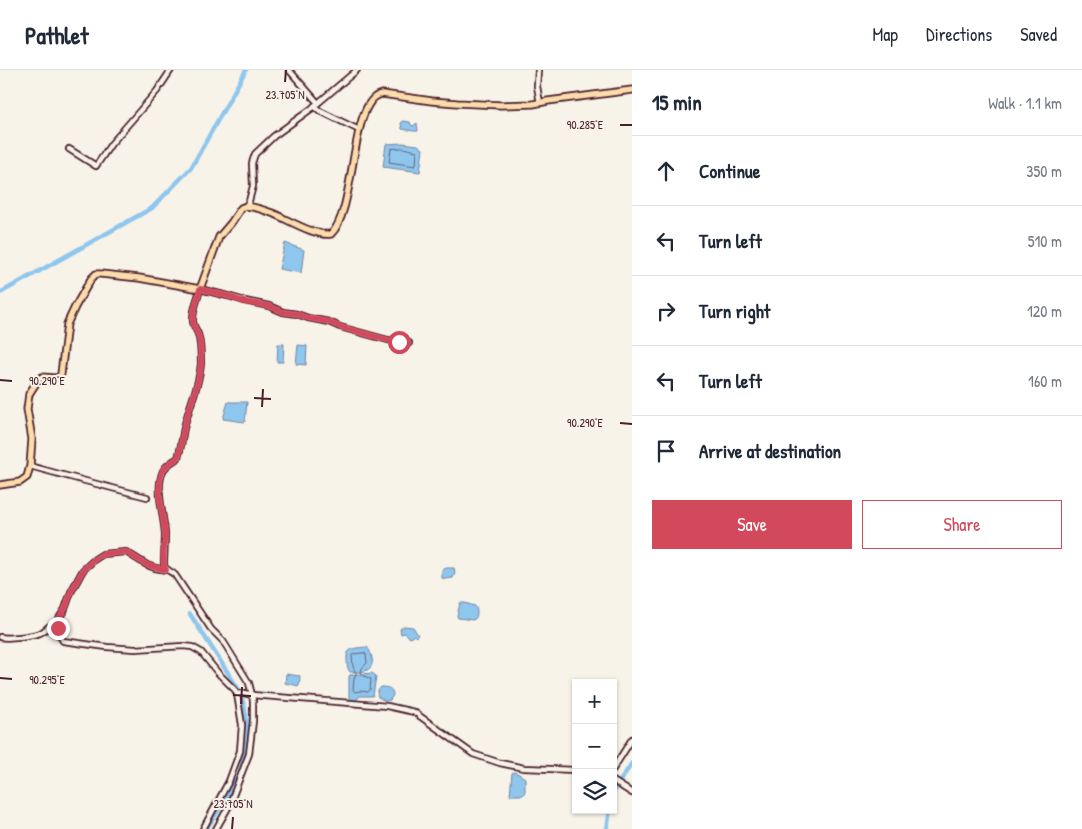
<!DOCTYPE html>
<meta charset="utf-8">
<style>
body{margin:0;font-family:"Patrick Hand",sans-serif;background:#f2f2f3;color:#1f2937}
.controls{position:absolute;right:15px;bottom:15px;display:grid;overflow:hidden;border-radius:0px;box-shadow:0 1px 4px #0004}
.controls button{width:45px;height:45px;display:grid;place-items:center;padding:0;border:0;border-bottom:1px solid #e0e1e3;background:#fff;color:#1f2937;font:25px sans-serif}
.stop{position:absolute;width:15px;height:15px;margin:-11px;border:4px solid #d1495b;border-radius:50%;background:#fff}
.stop.end{background:#d1495b;border-color:#fff;box-shadow:0 1px 5px #0008}
.list{margin:0;padding:0;list-style:none}
h2{display:flex;justify-content:space-between;align-items:center;height:65px;margin:0;padding:0 20px;font-size:21px}
h2 small{font-size:16px;font-weight:400;color:#747a83}
.list li{display:grid;grid-template-columns:32px 1fr auto;gap:15px;align-items:center;box-sizing:border-box;height:70px;padding:0 20px;border-top:1px solid #e0e1e3}
.list b{display:block;font-size:19px;white-space:nowrap}
.list em{font-size:16px;font-style:normal;color:#747a83}
.actions{display:flex;gap:10px;padding:15px 20px}
.actions a{flex:1;padding:11px 0;border:1px solid #d1495b;border-radius:0px;text-align:center;font-size:18px;color:#d1495b}
.actions .main{background:#d1495b;color:#fff}
.icon{flex:none;width:28px;height:28px;fill:none;stroke:currentColor;stroke-width:2;stroke-linecap:round;stroke-linejoin:round}
.map{position:relative;flex:none;width:632px;height:759px;overflow:hidden}
header{display:flex;align-items:center;gap:30px;box-sizing:border-box;height:70px;padding:0 25px;background:#fff;border-bottom:1px solid #e0e1e3}
header strong{font-size:24px}
nav{display:flex;gap:28px;margin-inline-start:auto;font-size:18px}
main{display:flex}
aside{flex:1;background:#fff}
.map>svg:first-child{display:block}
</style>
<header>
<strong>Pathlet</strong>
<nav><a>Map</a><a>Directions</a><a>Saved</a></nav>
</header>
<main>
<div class="map">
<svg width="632" height="759" viewBox="0 0 632 759">
<rect width="100%" height="100%" fill="#f7f3e8"/>
<filter id="ink" filterUnits="userSpaceOnUse"><feTurbulence type="fractalNoise" baseFrequency=".02" numOctaves="2"/><feDisplacementMap in="SourceGraphic" scale="10" xChannelSelector="R" yChannelSelector="G"/><feConvolveMatrix kernelMatrix="1 2 1 2 8 2 1 2 1" color-interpolation-filters="sRGB"/></filter>
<g filter="url(#ink)">
<path fill="#8fc6ee" stroke="#7383a0" d="M 402,51 L 410,52 L 411,55 L 413,56 L 417,53 L 418,61 L 414,61 L 402,59 L 401,54 Z
M 403,73 L 418,75 L 423,79 L 420,102 L 383,97 L 386,74 Z
M 285,173 L 304,180 L 301,203 L 279,199 Z
M 278,274 L 284,274 L 283,292 L 277,292 Z
M 298,275 L 307,276 L 306,295 L 296,294 Z
M 228,332 L 247,332 L 245,352 L 223,349 Z
M 447,498 L 454,498 L 455,503 L 453,508 L 445,509 L 442,508 L 442,501 L 443,499 Z
M 460,533 L 465,533 L 475,536 C 478,540 478,548 473,550 L 458,548 L 457,546 Z
M 404,556 L 413,557 L 418,565 L 416,567 L 414,565 L 410,568 L 405,563 L 401,564 L 400,559 Z
M 367,577 C 372,583 376,596 367,600 C 363,603 354,602 350,602 C 347,598 347,594 347,589 C 346,577 357,578 367,577 Z
M 372,603 L 376,606 L 373,626 L 360,626 L 355,631 L 349,631 L 349,606 L 350,605 Z
M 286,604 L 300,606 L 299,616 L 285,613 Z
M 381,617 C 387,617 393,618 393,625 L 390,630 L 385,631 L 378,627 C 376,623 378,620 381,617 Z
M 514,702 L 519,704 L 525,708 L 525,721 L 523,725 L 510,725 L 512,703 Z"/>
<g fill="none" stroke-linecap="round" stroke-linejoin="round">
<path stroke="#666279" stroke-width="1" d="M 403,78 L 417,81 L 416,94 L 415,96 L 389,92 L 391,79 Z
M 364,583 L 366,584 L 367,593 L 362,598 L 361,602 L 364,606 L 371,609 L 370,620 L 368,622 L 360,621 L 355,622 L 353,620 L 354,609 L 356,603 L 353,597 L 352,585 L 354,584 Z"/>
<path stroke="#8fc6ee" stroke-width="4.5" d="M 0,223 L 152,138 L 191,98 L 246,0
M 190,544 L 239,620 L 244,635 L 247,652 L 245,680 L 240,702 L 222,735 L 206,759
M 613,724 L 618,714 L 632,693
M 607,759 L 610,740"/>
<defs>
<path id="minor" d="M 289,0 L 318,33
M 538,0 L 537,16 L 540,33
M 314,36 L 320,41 L 359,60
M 69,79 L 96,96 L 111,74 L 157,21 L 171,0
M 246,136 L 249,131 L 253,116 L 252,93 L 255,84 L 274,66 L 311,39 L 357,0
M 409,273 L 388,270 L 340,257 L 329,252 L 308,248 L 297,244 L 283,242 L 269,236 L 245,231 L 228,226 L 200,219 C 198,229 193,239 193,249 C 192,254 196,259 198,264 C 201,273 201,284 201,294 C 199,317 189,336 184,358 C 182,368 181,379 178,388 C 172,392 166,395 163,401 C 155,419 164,446 165,464 C 165,475 164,485 164,496 C 167,501 171,501 175,505 L 211,559 L 223,571 L 249,613 L 252,625 L 387,636 L 414,642 L 473,684 L 500,693 L 524,698 L 576,700
M 30,396 C 69,407 108,417 147,427
M 54,556 L 65,539 L 71,522 L 83,500 L 95,489 L 103,484 L 126,482 L 147,495 L 155,498 L 166,500
M 0,567 C 8,569 32,566 40,563 C 44,562 46,558 50,556 C 54,555 55,556 58,558 L 60,566 L 63,571 L 107,577 L 135,579 L 183,576 L 192,577 L 201,582 L 218,603 L 235,620 L 237,624 L 242,655 L 240,681 L 229,711 L 203,759
M 613,699 L 632,669
M 613,711 L 632,723
M 216,759 L 229,736 L 249,684 L 253,651 L 253,631 L 252,625 L 244,623 L 237,624"/>
<path id="major" d="M 0,415 L 20,412 L 27,407 L 30,396 L 32,369 L 27,339 L 29,324 L 38,310 L 42,307 L 55,308 L 59,307 L 61,304 L 67,254 L 75,237 L 91,209 L 96,204 L 101,204 L 139,208 L 200,219 L 219,167 L 231,153 L 241,138 L 246,136 C 255,137 264,140 272,143 C 287,149 316,167 331,164 C 357,140 349,29 382,24 L 432,31 L 457,33 L 501,35 L 533,34 L 548,31 L 632,20"/>
</defs>
<use href="#minor" stroke="#4a1f2b" stroke-width="8"/>
<use href="#major" stroke="#4a1f2b" stroke-width="9"/>
<use href="#minor" stroke="#f7f3e8" stroke-width="4.5"/>
<use href="#major" stroke="#fcdcac" stroke-width="5.5"/>
</g>
</g>
<g fill="none" stroke-linecap="round" stroke-linejoin="round" filter="url(#ink)">
<path stroke="#d1495b" stroke-width="6" d="M 58,558 L 54,556 L 65,539 L 71,522 L 83,500 L 95,489 L 103,484 L 126,482 L 147,495 L 166,500 C 160,489 166,473 165,462 C 163,445 155,416 163,400 C 166,394 173,392 178,388 C 181,379 182,368 184,358 C 189,336 199,317 201,294 C 201,285 201,276 199,267 C 197,261 192,255 193,249 C 193,239 198,229 200,219 L 228,226 L 244,232 L 269,236 L 283,242 L 297,244 L 308,248 L 329,252 L 340,257 L 388,270 L 399,272"/>
</g>
<path fill="none" stroke="#4a1f2b" stroke-width="2" d="M 285,12 L 286,0M 620,55 L 632,55M 0,310 L 12,311M 254,328 L 271,329M 262,337 L 263,319M 620,353 L 632,354M 0,608 L 12,609M 233,625 L 251,626M 241,634 L 242,617M 232,759 L 233,747"/>
<g font-size="12" text-anchor="middle" fill="#4a1f2b" stroke="#f7f3e8" stroke-width="4" stroke-linejoin="round" paint-order="stroke">
<text x="285" y="29">23.705°N</text>
<text x="585" y="59">90.285°E</text>
<text x="47" y="315">90.290°E</text>
<text x="585" y="357">90.290°E</text>
<text x="47" y="614">90.295°E</text>
<text x="233" y="738">23.705°N</text>
</g>
</svg>
<div class="controls">
<button>+</button>
<button>−</button>
<button><svg class="icon" aria-label="layers" viewBox="0 0 24 24"><path d="M12 4l9 5-9 5-9-5zM3 14l9 5 9-5"/></svg></button>
</div>
<div class="stop" style="left:399px;top:272px"></div>
<div class="stop end" style="left:58px;top:558px"></div>
</div>
<aside>
<h2>15 min<small>Walk · 1.1 km</small></h2>
<ul class="list">
<li><svg class="icon" aria-label="ahead" viewBox="0 0 24 24"><path d="M12 20V5M6 11l6-6 6 6"/></svg><div><b>Continue</b></div><em>350 m</em></li>
<li><svg class="icon" aria-label="left" viewBox="0 0 24 24"><path d="M17 20v-9H6M10 6l-5 5 5 5"/></svg><div><b>Turn left</b></div><em>510 m</em></li>
<li><svg class="icon" aria-label="right" viewBox="0 0 24 24"><path d="M7 20v-9h11M14 6l5 5-5 5"/></svg><div><b>Turn right</b></div><em>120 m</em></li>
<li><svg class="icon" aria-label="left" viewBox="0 0 24 24"><path d="M17 20v-9H6M10 6l-5 5 5 5"/></svg><div><b>Turn left</b></div><em>160 m</em></li>
<li><svg class="icon" aria-label="arrive" viewBox="0 0 24 24"><path d="M6 21V4h12l-3 4 3 4H6"/></svg><div><b>Arrive at destination</b></div></li>
</ul>
<div class="actions"><a class="main">Save</a><a>Share</a></div>
</aside>
</main>
